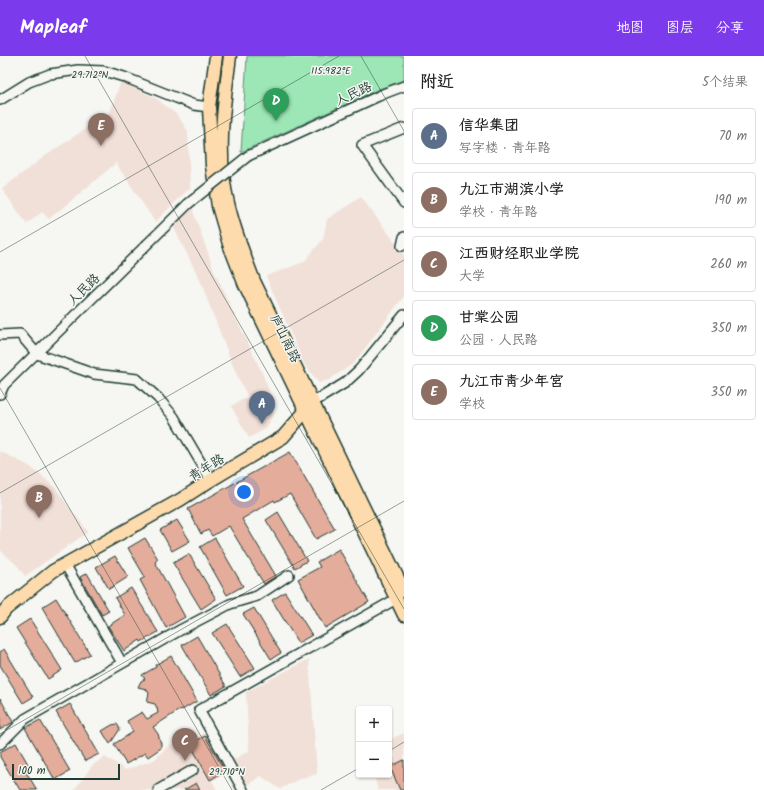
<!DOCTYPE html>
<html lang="zh">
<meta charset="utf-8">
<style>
body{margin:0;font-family:Kalam,"LXGW WenKai TC",sans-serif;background:#f6f6f6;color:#222}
.controls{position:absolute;right:12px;bottom:12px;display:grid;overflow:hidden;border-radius:4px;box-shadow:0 1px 3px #0004}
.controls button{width:36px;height:36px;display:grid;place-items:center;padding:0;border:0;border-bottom:1px solid #e0e0e0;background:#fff;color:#222;font:20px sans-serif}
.scale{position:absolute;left:12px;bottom:10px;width:108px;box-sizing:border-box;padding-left:4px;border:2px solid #1f3d34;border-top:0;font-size:11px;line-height:14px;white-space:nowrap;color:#1f3d34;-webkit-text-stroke:3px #f6f6f2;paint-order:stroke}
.you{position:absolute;left:244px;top:436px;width:14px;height:14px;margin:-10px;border:3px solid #fff;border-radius:50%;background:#1a73e8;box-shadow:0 0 0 6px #1a73e833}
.badge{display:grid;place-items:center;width:26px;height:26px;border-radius:50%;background:#7c3aed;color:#fff;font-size:13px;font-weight:700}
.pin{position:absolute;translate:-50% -33px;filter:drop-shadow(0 1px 2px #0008)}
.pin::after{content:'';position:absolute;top:21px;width:14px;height:12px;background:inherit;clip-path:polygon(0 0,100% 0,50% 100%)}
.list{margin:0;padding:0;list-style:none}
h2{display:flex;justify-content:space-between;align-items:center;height:52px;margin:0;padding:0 16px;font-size:17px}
h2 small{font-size:13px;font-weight:400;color:#767676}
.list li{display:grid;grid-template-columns:26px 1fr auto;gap:12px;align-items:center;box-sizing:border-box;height:56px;margin:0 8px 8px;padding:0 8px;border:1px solid #e0e0e0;border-radius:4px}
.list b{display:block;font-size:15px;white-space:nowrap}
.list p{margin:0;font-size:13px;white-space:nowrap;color:#767676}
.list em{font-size:13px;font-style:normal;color:#767676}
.map{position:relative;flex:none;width:404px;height:734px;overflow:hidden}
header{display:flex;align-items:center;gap:24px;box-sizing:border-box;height:56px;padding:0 20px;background:#7c3aed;color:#fff}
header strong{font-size:19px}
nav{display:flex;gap:22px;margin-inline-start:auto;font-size:14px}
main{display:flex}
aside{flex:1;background:#fff}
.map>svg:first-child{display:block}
</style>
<header>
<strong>Mapleaf</strong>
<nav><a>地图</a><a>图层</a><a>分享</a></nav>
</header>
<main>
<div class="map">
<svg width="404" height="734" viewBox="0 0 404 734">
<rect width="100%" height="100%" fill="#f6f6f2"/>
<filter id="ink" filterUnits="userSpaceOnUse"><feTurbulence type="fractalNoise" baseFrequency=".025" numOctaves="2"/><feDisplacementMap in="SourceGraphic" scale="8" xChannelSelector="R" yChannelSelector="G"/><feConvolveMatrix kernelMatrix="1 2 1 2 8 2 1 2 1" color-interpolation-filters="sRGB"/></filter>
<g filter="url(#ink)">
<path fill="#f1e0d8" d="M 121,25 L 157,43 L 177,59 L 188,75 L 190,132 L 155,166 L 116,107 L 49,163 L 42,156 L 27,168 L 2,133 L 41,103 L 110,56 Z
M 361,141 L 404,198 L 404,240 L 354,307 L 329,324 L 319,327 L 304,308 L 266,220 L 304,206 L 323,183 L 327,163 Z
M 192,152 L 215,217 L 263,319 L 272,343 L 273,357 L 267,372 L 249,382 L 231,350 L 248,341 L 235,315 L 199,222 L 173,170 Z
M 0,395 L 29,410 L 54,430 L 88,476 L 25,520 L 17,509 L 0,494 Z
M 309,603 L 317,718 L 301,722 L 280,733 L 261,720 L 247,729 L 233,704 L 249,695 L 246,636 Z
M 204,677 L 227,716 L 212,725 L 217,734 L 74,734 L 92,710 L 104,701 L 116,707 L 125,714 L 154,704 L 170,688 L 179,693 Z
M 404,677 L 404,734 L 378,734 L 374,719 L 389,719 L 389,704 L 396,700 L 389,687 L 389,684 Z"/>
<path fill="#9de6b5" stroke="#5e9274" d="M 247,0 L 404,0 L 404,24 L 379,33 L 241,96 Z"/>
<path fill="#e4ac9b" stroke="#1f3d34" d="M 290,396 L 335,473 L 316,483 L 290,438 L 275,446 L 274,444 L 242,463 L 276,520 L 264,528 L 229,470 L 212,480 L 208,474 L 201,478 L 188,453 Z
M 278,456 L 307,505 L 295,512 L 266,464 Z
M 177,464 L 190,485 L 172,495 L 160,474 Z
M 145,482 L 158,503 L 155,506 L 185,561 L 166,572 L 140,524 L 145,521 L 128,492 Z
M 215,482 L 243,530 L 227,539 L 200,491 Z
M 339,493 L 369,546 L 325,572 L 298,523 L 320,511 L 317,506 Z
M 189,498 L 216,543 L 201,553 L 173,507 Z
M 115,500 L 128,521 L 109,533 L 96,511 Z
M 87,517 L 109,555 L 102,559 L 80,521 Z
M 131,532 L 158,576 L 141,586 L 140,584 L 124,595 L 108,570 L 125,559 L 115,542 Z
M 285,536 L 312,579 L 298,587 L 272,544 Z
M 56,542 L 90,598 L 75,607 L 42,551 Z
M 254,552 L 281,597 L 271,603 L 243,558 Z
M 30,563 L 62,614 L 48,623 L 16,572 Z
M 227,568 L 255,612 L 240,621 L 212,577 Z
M 197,580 L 226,630 L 211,639 L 182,589 Z
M 4,593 L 33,641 L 23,647 L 0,609 L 0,596 Z
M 171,600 L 197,645 L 182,654 L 181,653 L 153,671 L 158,678 L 161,688 L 161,692 L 148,701 L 145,697 L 126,708 L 114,688 L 133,676 L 127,665 L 142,656 L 147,663 L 158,657 L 157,652 L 155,648 L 147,646 L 149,637 L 146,633 L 138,631 L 141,625 L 145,623 L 142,619 L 156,611 L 155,609 Z
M 0,642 L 13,666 L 0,674 Z
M 70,648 L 99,698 L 85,705 L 56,656 Z
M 40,664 L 70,715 L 55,724 L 25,672 Z
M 117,668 L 120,673 L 110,688 L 102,675 L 112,669 Z
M 205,680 L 225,715 L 210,724 L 190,688 Z
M 16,687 L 28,708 L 23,711 L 37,734 L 20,734 L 0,701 L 0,696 Z
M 404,704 L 404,734 L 400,734 L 390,711 Z
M 196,727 L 200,734 L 184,734 Z"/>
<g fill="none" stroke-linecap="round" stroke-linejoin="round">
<defs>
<path id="minor" d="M 0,44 L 29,26 L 50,18 L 78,14 L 104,15 L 124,21 L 194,49 L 209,51
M 404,72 L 362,89 L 404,147
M 248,100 L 383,38 L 404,30
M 402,190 L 404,181
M 0,279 L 20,278 L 37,298 L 94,318 L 137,323 L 158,342 L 174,361 L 211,424
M 0,338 L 4,329 L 188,148
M 312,347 L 345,327 L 359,314 L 404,259
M 65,508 L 122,607
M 0,688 L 25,663 L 182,573 L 230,548 L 257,540 L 289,519
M 158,734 L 193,714
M 243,734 L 199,654 L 396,543"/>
<path id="major" d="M 216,0 L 209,51 L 212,110 L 218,150 L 229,188 L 245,229 L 404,559
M 230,0 C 224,47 216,100 228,147 C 234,174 244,199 254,225 L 404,535
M 0,561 L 6,553 L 53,515 L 180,444 L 211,424 L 283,381 L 309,351"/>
</defs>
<use href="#minor" stroke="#1f3d34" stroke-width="12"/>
<use href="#major" stroke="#1f3d34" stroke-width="15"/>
<use href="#minor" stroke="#f6f6f2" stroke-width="9"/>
<use href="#major" stroke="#fedbac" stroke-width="12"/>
<defs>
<path id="minor-bridge" d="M 188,148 L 248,100"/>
</defs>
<use href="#minor-bridge" stroke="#1f3d34" stroke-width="12" stroke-linecap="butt"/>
<use href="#minor-bridge" stroke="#f6f6f2" stroke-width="9"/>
</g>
</g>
<path fill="none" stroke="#1f3d34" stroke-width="1" stroke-opacity="0.45" d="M 85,0 L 404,553M 361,0 L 404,75M 0,196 L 339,0M 0,332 L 232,734M 0,437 L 404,204M 0,678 L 404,445M 389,695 L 404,686M 321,734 L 359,712"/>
<g text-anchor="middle" stroke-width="3" stroke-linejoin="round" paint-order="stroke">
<g font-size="13" fill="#1f3d34" stroke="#f6f6f2">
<text transform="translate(353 37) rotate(-25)" y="5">人民路</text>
<text transform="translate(83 233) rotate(-45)" y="5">人民路</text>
<text transform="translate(286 282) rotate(64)" y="5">庐山南路</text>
<text transform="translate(206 411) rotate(-32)" y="5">青年路</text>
</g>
</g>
<g font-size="10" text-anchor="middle" fill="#1f3d34" stroke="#f6f6f2" stroke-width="3" stroke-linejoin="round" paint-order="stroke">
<text x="331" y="18">115.982°E</text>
<text x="90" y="22">29.712°N</text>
<text x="227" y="719">29.710°N</text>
</g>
</svg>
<div class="controls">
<button>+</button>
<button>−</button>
</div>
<div class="scale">100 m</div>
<div class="you"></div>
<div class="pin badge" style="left:262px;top:368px;background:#5c6f8a">A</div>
<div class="pin badge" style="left:39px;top:462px;background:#8d6e63">B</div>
<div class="pin badge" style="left:185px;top:705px;background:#8d6e63">C</div>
<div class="pin badge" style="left:276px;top:65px;background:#2e9e5b">D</div>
<div class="pin badge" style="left:101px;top:90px;background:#8d6e63">E</div>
</div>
<aside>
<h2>附近<small>5个结果</small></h2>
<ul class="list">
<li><span class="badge" style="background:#5c6f8a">A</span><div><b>信华集团</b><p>写字楼 · 青年路</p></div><em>70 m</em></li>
<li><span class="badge" style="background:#8d6e63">B</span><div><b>九江市湖滨小学</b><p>学校 · 青年路</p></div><em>190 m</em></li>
<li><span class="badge" style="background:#8d6e63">C</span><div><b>江西财经职业学院</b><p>大学</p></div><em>260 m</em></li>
<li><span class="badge" style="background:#2e9e5b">D</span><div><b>甘棠公园</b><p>公园 · 人民路</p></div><em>350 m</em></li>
<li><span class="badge" style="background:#8d6e63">E</span><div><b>九江市青少年宫</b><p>学校</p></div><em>350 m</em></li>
</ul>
</aside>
</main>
